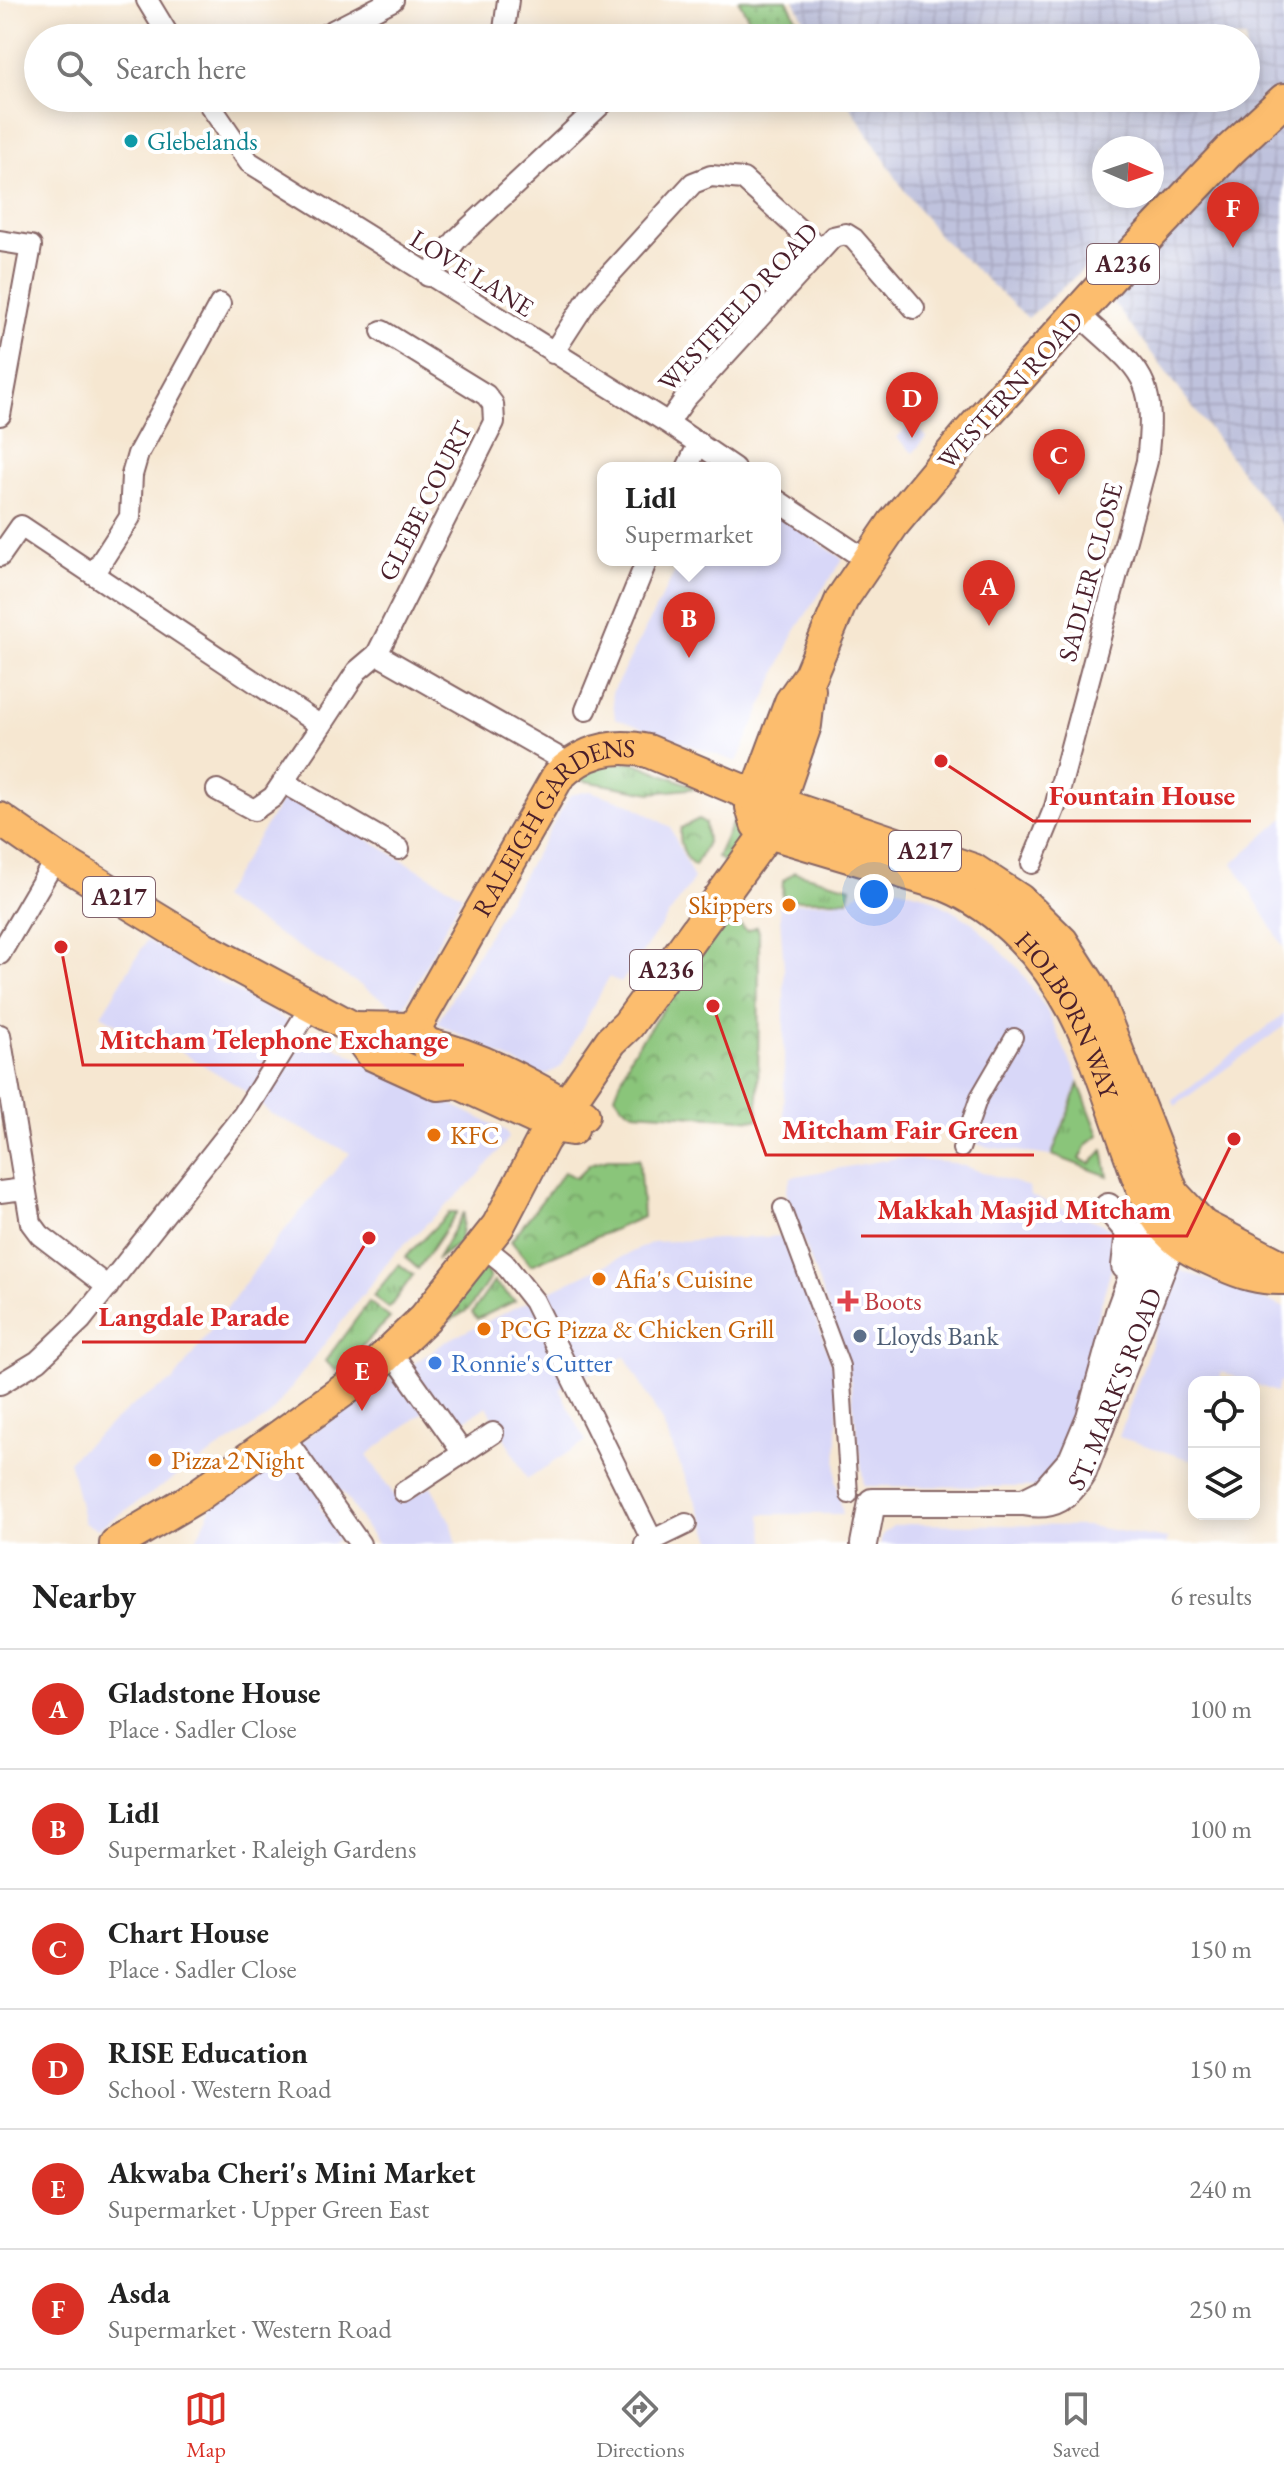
<!DOCTYPE html>
<meta charset="utf-8">
<style>
body{margin:0;font-family:"EB Garamond",serif;background:#f2f2f2;color:#222}
.controls{position:absolute;right:24px;bottom:24px;display:grid;overflow:hidden;border-radius:16px;box-shadow:0 4px 20px #0003}
.controls button{width:72px;height:72px;display:grid;place-items:center;padding:0;border:0;border-bottom:2px solid #e0e0e0;background:#fff;color:#222;font:40px sans-serif}
.compass{position:absolute;left:1092px;top:136px;width:72px;height:72px;border-radius:50%;background:#fff;box-shadow:0 4px 20px #0003;rotate:92deg}
.you{position:absolute;left:874px;top:894px;width:28px;height:28px;margin:-20px;border:6px solid #fff;border-radius:50%;background:#1a73e8;box-shadow:0 0 0 12px #1a73e833}
.badge{display:grid;place-items:center;width:52px;height:52px;border-radius:50%;background:#d93025;color:#fff;font-size:26px;font-weight:700}
.pin{position:absolute;translate:-50% -66px;filter:drop-shadow(0 2px 4px #0008)}
.pin::after{content:'';position:absolute;top:42px;width:28px;height:24px;background:inherit;clip-path:polygon(0 0,100% 0,50% 100%)}
.popup{position:absolute;left:597px;top:462px;width:184px;height:104px;box-sizing:border-box;display:grid;place-content:center;border-radius:16px;background:#fff;filter:drop-shadow(0 2px 6px #0005);font-size:26px;white-space:nowrap;color:#767676}
.popup b{font-size:30px;color:#222}
.popup::after{content:'';position:absolute;left:50%;top:100%;margin-left:-16px;border:16px solid transparent;border-top-color:#fff}
.list{margin:0;padding:0;list-style:none}
h2{display:flex;justify-content:space-between;align-items:center;height:104px;margin:0;padding:0 32px;font-size:34px}
h2 small{font-size:26px;font-weight:400;color:#767676}
.list li{display:grid;grid-template-columns:52px 1fr auto;gap:24px;align-items:center;box-sizing:border-box;height:120px;padding:0 32px;border-top:2px solid #e0e0e0}
.list b{display:block;font-size:30px;white-space:nowrap}
.list p{margin:0;font-size:26px;white-space:nowrap;color:#767676}
.list em{font-size:26px;font-style:normal;color:#767676}
.icon{flex:none;width:44px;height:44px;fill:none;stroke:currentColor;stroke-width:2;stroke-linecap:round;stroke-linejoin:round}
.map{position:relative;flex:none;width:1284px;height:1544px;overflow:hidden}
.search{position:absolute;background:#fff;box-shadow:0 4px 20px #0003;left:24px;right:24px;top:24px;height:88px;display:flex;align-items:center;gap:20px;box-sizing:border-box;padding:0 28px;border-radius:44px;color:#767676;font-size:30px}
.sheet{height:824px;background:#fff}
nav{display:flex;justify-content:space-around;align-items:center;box-sizing:border-box;height:112px;border-top:2px solid #e0e0e0;background:#fff;font-size:22px;color:#767676}
nav a{display:grid;justify-items:center;gap:4px}
nav .on{color:#d93025}
.map>svg:first-child{display:block}
</style>
<div class="map">
<svg width="1284" height="1544" viewBox="0 0 1284 1544">
<defs>
<pattern id="industrial-grid" width="8" height="8" patternUnits="userSpaceOnUse" patternTransform="scale(2)"><rect width="8" height="8" fill="#bfc2dd"/><path d="M0 4h8M4 0v8" fill="none" stroke="#a6a6be"/></pattern>
<pattern id="grass-tufts" width="24" height="20" patternUnits="userSpaceOnUse" patternTransform="scale(2)"><rect width="24" height="20" fill="#8ac57a"/><path d="M3 7l-1-3M5 7V3M7 7l1-3M15 17l-1-3M17 17v-4M19 17l1-3" fill="none" stroke="#739f64"/></pattern>
<pattern id="park-crowns" width="20" height="18" patternUnits="userSpaceOnUse" patternTransform="scale(2)"><rect width="20" height="18" fill="#8ac57a"/><path d="M2 6a3 3 0 1 1 6 0M12 15a3 3 0 1 1 6 0" fill="none" stroke="#739f64"/></pattern>
<pattern id="garden-dots" width="8" height="8" patternUnits="userSpaceOnUse" patternTransform="scale(2)"><rect width="8" height="8" fill="#8ac57a"/><path d="M2 2h.1M6 6h.1" fill="none" stroke="#739f64" stroke-width="1.8" stroke-linecap="round"/></pattern>
</defs>
<rect width="100%" height="100%" fill="#fff"/>
<filter id="ink" filterUnits="userSpaceOnUse"><feTurbulence type="fractalNoise" baseFrequency=".0125" numOctaves="2"/><feDisplacementMap in="SourceGraphic" scale="16" xChannelSelector="R" yChannelSelector="G"/><feConvolveMatrix kernelMatrix="1 2 1 2 8 2 1 2 1" color-interpolation-filters="sRGB"/></filter>
<filter id="wash" filterUnits="userSpaceOnUse"><feTurbulence type="fractalNoise" baseFrequency=".006" numOctaves="4" result="noise"/><feDisplacementMap in="SourceGraphic" scale="32" xChannelSelector="R" yChannelSelector="G"/><feGaussianBlur stdDeviation="1.8" result="paint"/><feColorMatrix in="noise" values="0 0 0 0 0 0 0 0 0 0 0 0 0 0 0 0 0 1.4 0 .05"/><feComposite in="paint" operator="in"/></filter>
<g filter="url(#wash)">
<rect width="100%" height="100%" fill="#f6e7d1"/>
<path fill="#d8d7f8" d="M 910,423 L 927,437 L 913,453 L 897,438 Z
M 775,512 L 843,559 L 795,631 L 737,762 L 615,718 L 612,693 L 681,560 L 775,560 Z
M 590,791 L 630,804 L 670,827 L 694,879 L 621,983 L 609,977 L 561,1067 L 547,1074 L 536,1073 L 437,1023 L 570,795 Z
M 287,792 L 462,895 L 402,1011 L 220,898 Z
M 1284,818 L 1284,948 L 1233,863 Z
M 872,881 L 925,895 L 973,923 L 1018,968 L 1046,1009 L 1079,1080 L 1050,1156 L 982,1146 L 957,1133 L 793,1123 L 784,1116 L 784,968 L 779,904 L 848,901 Z
M 147,940 L 317,1038 L 506,1131 L 509,1138 L 478,1176 L 395,1253 L 269,1416 L 97,1529 L 84,1523 L 69,1460 L 133,1405 L 174,1380 L 278,1238 L 350,1153 L 270,1113 L 241,1088 L 151,1033 L 146,1041 L 101,1015 Z
M 1284,1014 L 1284,1026 L 1175,1106 L 1173,1100 Z
M 897,1158 L 954,1163 L 1029,1187 L 1030,1195 L 1122,1232 L 1094,1328 L 1084,1414 L 1063,1459 L 1036,1487 L 864,1486 L 848,1364 L 786,1192 L 791,1177 Z
M 787,1236 L 838,1381 L 836,1481 L 843,1514 L 761,1514 L 766,1544 L 714,1544 L 661,1420 L 625,1356 L 559,1388 L 586,1441 L 527,1479 L 487,1406 L 450,1430 L 432,1406 L 367,1455 L 400,1504 L 431,1486 L 452,1525 L 457,1544 L 377,1544 L 342,1491 L 319,1506 L 341,1537 L 332,1544 L 194,1544 L 215,1501 L 448,1340 L 653,1242 Z
M 1177,1269 L 1284,1307 L 1284,1383 L 1280,1382 L 1276,1392 L 1222,1372 L 1218,1382 L 1194,1382 L 1194,1451 L 1191,1460 L 1119,1437 Z
M 907,1524 L 1087,1526 L 1168,1539 L 1166,1544 L 880,1544 L 883,1534 L 893,1526 Z"/>
<path fill="url(#industrial-grid)" fill-rule="evenodd" d="M 794,0 L 1284,0 L 1284,527 L 1086,267 L 1028,318 L 939,236 L 904,190 L 845,98 L 1246,98 L 1246,38 L 814,38 ZM 1104,148 L 1152,148 L 1152,196 L 1104,196 Z"/>
<path fill="url(#grass-tufts)" stroke="#6a7252" stroke-width="2" d="M 633,762 L 697,788 L 651,793 L 574,779 L 600,765 Z
M 736,815 L 738,846 L 727,864 L 717,857 Z
M 794,872 L 851,887 L 848,900 L 782,900 L 783,881 Z
M 1079,1084 L 1099,1135 L 1087,1145 L 1080,1159 L 1090,1164 L 1103,1150 L 1108,1176 L 1052,1155 Z
M 450,1212 L 457,1212 L 418,1269 L 405,1257 Z
M 464,1213 L 460,1242 L 436,1260 L 463,1213 Z
M 399,1264 L 413,1275 L 389,1308 L 373,1296 Z
M 484,1266 L 490,1278 L 469,1309 L 451,1320 L 450,1312 Z
M 494,1282 L 515,1301 L 477,1319 L 472,1313 Z
M 369,1302 L 390,1318 L 337,1371 L 325,1361 Z"/>
<path fill="url(#park-crowns)" stroke="#6a7252" stroke-width="2" d="M 699,819 L 705,823 L 707,842 L 695,866 C 684,860 678,840 681,828 Z
M 729,922 L 741,925 L 746,931 L 757,926 L 759,932 L 758,1120 L 634,1112 L 622,1105 L 615,1095 L 631,1055 L 713,938 Z
M 608,1159 L 639,1159 L 643,1217 L 531,1265 L 511,1241 L 564,1172 L 576,1178 L 590,1164 Z"/>
<path fill="url(#garden-dots)" stroke="#6a7252" stroke-width="2" d="M 738,0 L 787,0 L 806,38 L 788,38 L 781,27 L 760,37 Z"/>
</g>
<g filter="url(#ink)">
<g fill="none" stroke-linecap="round" stroke-linejoin="round">
<defs>
<path id="pedestrian" d="M 961,1149 L 979,1097 L 1014,1037
M 782,1208 L 841,1366 L 849,1495"/>
<path id="minor" d="M 147,0 L 170,38
M 319,38 L 393,0
M 507,38 L 504,30 L 508,0
M 205,98 L 249,162 L 668,423 L 734,468
M 0,241 L 31,246 L 0,415
M 428,276 L 457,239 L 608,98
M 382,331 L 486,395 L 493,404 L 494,422 L 377,654 L 570,764
M 553,353 L 590,296 L 693,183 L 711,176 L 743,179 L 820,249
M 668,423 L 685,399 L 833,237 L 846,234 L 854,239 L 914,308
M 687,468 L 699,443
M 775,499 L 866,560
M 0,556 L 21,526 L 321,726 L 357,671 L 377,654
M 94,573 L 130,517 L 132,475 L 138,454 L 220,304
M 586,710 L 647,560
M 283,782 L 399,849
M 217,790 L 254,810 L 273,797 L 321,726
M 1032,863 L 1055,807 L 1147,461 C 1158,370 1138,371 1079,314
M 0,954 L 56,858
M 0,1035 L 31,1223 L 40,1235 L 108,1287
M 0,1192 L 24,1189
M 483,1246 L 504,1263 L 534,1301 L 652,1540
M 392,1353 L 463,1453
M 0,1384 L 38,1361 L 81,1320 L 243,1115 L 311,1006
M 283,1435 L 360,1544
M 404,1492 L 493,1433
M 645,1544 L 686,1524"/>
<g id="tertiary">
<path d="M 1108,1207 L 1129,1232 L 1125,1266"/>
<path id="s1" d="M 864,1544 L 872,1502 L 1024,1502 C 1054,1508 1068,1497 1083,1472 L 1180,1222 L 1181,1205 L 1165,1206 L 1155,1214 L 1119,1312 L 1090,1417 L 1072,1460 L 1044,1492 L 1024,1502"/>
</g>
<g id="primary">
<path id="s2" d="M 1284,100 L 1230,150 L 1123,263 L 968,434 L 893,524 L 842,599 L 810,675 L 791,702 L 752,807 L 757,824 L 768,832 L 946,885 C 1002,908 1046,957 1074,1010 C 1097,1054 1112,1104 1129,1151 C 1140,1181 1149,1214 1173,1236 C 1186,1249 1204,1256 1220,1263 C 1242,1273 1260,1279 1284,1278"/>
<path d="M 0,819 L 56,858 L 202,947 L 353,1028 L 372,1054 L 438,1084 L 457,1082"/>
<path d="M 353,1028 L 414,1029"/>
<path id="s3" d="M 414,1029 L 558,776 C 584,751 613,743 648,751 L 755,796 L 973,870 L 1019,900 L 1062,942 L 1094,992 L 1173,1194 L 1203,1226 L 1284,1268"/>
<path d="M 414,1029 L 457,1082 L 553,1126 L 572,1129"/>
<path d="M 429,1045 C 485,1058 533,1087 583,1115"/>
<path d="M 116,1544 L 197,1496 L 369,1372 L 425,1318 L 498,1226 L 543,1140 L 611,1041 L 628,1025 L 768,832 L 805,725 L 809,690"/>
</g>
</defs>
<use href="#pedestrian" stroke="#866565" stroke-width="20"/>
<use href="#minor" stroke="#866565" stroke-width="24"/>
<use href="#tertiary" stroke="#866565" stroke-width="30"/>
<use href="#primary" stroke="#866565" stroke-width="36"/>
<use href="#pedestrian" stroke="#fff" stroke-width="16"/>
<use href="#minor" stroke="#fff" stroke-width="20"/>
<use href="#tertiary" stroke="#fff" stroke-width="26"/>
<use href="#primary" stroke="#fcbd6e" stroke-width="32"/>
</g>
</g>
<circle fill="#0f9aa8" stroke="#fff" stroke-width="3" cx="131" cy="141" r="8"/>
<g fill="#e8710a" stroke="#fff" stroke-width="3">
<circle cx="789" cy="905" r="8"/>
<circle cx="434" cy="1135" r="8"/>
<circle cx="599" cy="1279" r="8"/>
<circle cx="484" cy="1329" r="8"/>
<circle cx="155" cy="1460" r="8"/>
</g>
<path fill="#e0444e" stroke="#fff" stroke-width="3" d="M844 1289h8v8h8v8h-8v8h-8v-8h-8v-8h8z"/>
<circle fill="#5c6f8a" stroke="#fff" stroke-width="3" cx="860" cy="1336" r="8"/>
<circle fill="#3f7fe0" stroke="#fff" stroke-width="3" cx="435" cy="1363" r="8"/>
<g text-anchor="middle" stroke-width="8" stroke-linejoin="round" paint-order="stroke">
<g fill="#fff" stroke="#80626b" stroke-width="2">
<rect x="1087" y="244" width="72" height="40" rx="6"/>
<rect x="889" y="831" width="72" height="40" rx="6"/>
<rect x="83" y="877" width="72" height="40" rx="6"/>
<rect x="630" y="950" width="72" height="40" rx="6"/>
</g>
<g font-size="24" font-weight="bold" fill="#4a1f2b">
<text x="1123" y="272">A236</text>
<text x="925" y="859">A217</text>
<text x="119" y="905">A217</text>
<text x="666" y="978">A236</text>
</g>
<g font-size="26" fill="#0d838f" stroke="#fff" text-anchor="start">
<text x="147" y="150">Glebelands</text>
</g>
<g font-size="26" fill="#4a1f2b" stroke="#fff">
<text transform="translate(472 273) rotate(32)" y="9">LOVE LANE</text>
<text transform="translate(738 307) rotate(-47)" y="9">WESTFIELD ROAD</text>
<text transform="translate(1010 390) rotate(-48)" y="9">WESTERN ROAD</text>
<text transform="translate(425 501) rotate(-63)" y="9">GLEBE COURT</text>
<text transform="translate(1090 572) rotate(-75)" y="9">SADLER CLOSE</text>
<text dy="9" stroke="none"><textPath href="#s3" startOffset="254">RALEIGH GARDENS</textPath></text>
<text dy="9" stroke="none"><textPath href="#s2" startOffset="1296">HOLBORN WAY</textPath></text>
<text dy="9" stroke="none"><textPath href="#s1" startOffset="356">ST. MARK'S ROAD</textPath></text>
</g>
<g font-size="26" fill="#c56008" stroke="#fff" text-anchor="start">
<text x="773" y="914" text-anchor="end">Skippers</text>
<text x="450" y="1144">KFC</text>
<text x="615" y="1288">Afia's Cuisine</text>
<text x="500" y="1338">PCG Pizza &amp; Chicken Grill</text>
<text x="171" y="1469">Pizza 2 Night</text>
</g>
<g font-size="26" fill="#be3a42" stroke="#fff" text-anchor="start">
<text x="864" y="1310">Boots</text>
</g>
<g font-size="26" fill="#4e5e75" stroke="#fff" text-anchor="start">
<text x="876" y="1345">Lloyds Bank</text>
</g>
<g font-size="26" fill="#366cbe" stroke="#fff" text-anchor="start">
<text x="451" y="1372">Ronnie's Cutter</text>
</g>
</g>
<path fill="none" stroke="#d62828" stroke-width="3" d="M941 761L1033 821H1251M61 947L83 1065H464M713 1006L766 1155H1034M1234 1139L1187 1236H861M369 1238L305 1342H82"/>
<g fill="#d62828" stroke="#fff" stroke-width="3">
<circle cx="941" cy="761" r="8"/>
<circle cx="61" cy="947" r="8"/>
<circle cx="713" cy="1006" r="8"/>
<circle cx="1234" cy="1139" r="8"/>
<circle cx="369" cy="1238" r="8"/>
</g>
<g font-size="28" text-anchor="middle" font-weight="bold" fill="#d62828" stroke="#fff" stroke-width="8" stroke-linejoin="round" paint-order="stroke">
<text x="1142" y="805">Fountain House</text>
<text x="274" y="1049">Mitcham Telephone Exchange</text>
<text x="900" y="1139">Mitcham Fair Green</text>
<text x="1024" y="1219">Makkah Masjid Mitcham</text>
<text x="194" y="1326">Langdale Parade</text>
</g>
</svg>
<div class="controls">
<button><svg class="icon" aria-label="locate" viewBox="0 0 24 24"><circle cx="12" cy="12" r="6"/><path d="M12 2v4M12 18v4M2 12h4M18 12h4"/></svg></button>
<button><svg class="icon" aria-label="layers" viewBox="0 0 24 24"><path d="M12 4l9 5-9 5-9-5zM3 14l9 5 9-5"/></svg></button>
</div>
<svg class="compass" viewBox="-18 -18 36 36"><path d="M0-13l5 13h-10z" fill="#e53935"/><path d="M0 13l5-13h-10z" fill="#767676"/></svg>
<div class="you"></div>
<div class="pin badge" style="left:989px;top:626px">A</div>
<div class="pin badge" style="left:689px;top:658px">B</div>
<div class="popup"><b>Lidl</b>Supermarket</div>
<div class="pin badge" style="left:1059px;top:495px">C</div>
<div class="pin badge" style="left:912px;top:438px">D</div>
<div class="pin badge" style="left:362px;top:1411px">E</div>
<div class="pin badge" style="left:1233px;top:248px">F</div>
<div class="search"><svg class="icon" aria-label="search" viewBox="0 0 24 24"><circle cx="10" cy="10" r="6"/><path d="M15 15l6 6"/></svg>Search here</div>
</div>
<section class="sheet">
<h2>Nearby<small>6 results</small></h2>
<ul class="list">
<li><span class="badge">A</span><div><b>Gladstone House</b><p>Place · Sadler Close</p></div><em>100 m</em></li>
<li><span class="badge">B</span><div><b>Lidl</b><p>Supermarket · Raleigh Gardens</p></div><em>100 m</em></li>
<li><span class="badge">C</span><div><b>Chart House</b><p>Place · Sadler Close</p></div><em>150 m</em></li>
<li><span class="badge">D</span><div><b>RISE Education</b><p>School · Western Road</p></div><em>150 m</em></li>
<li><span class="badge">E</span><div><b>Akwaba Cheri's Mini Market</b><p>Supermarket · Upper Green East</p></div><em>240 m</em></li>
<li><span class="badge">F</span><div><b>Asda</b><p>Supermarket · Western Road</p></div><em>250 m</em></li>
</ul>
</section>
<nav>
<a class="on"><svg class="icon" aria-label="map" viewBox="0 0 24 24"><path d="M3 6l6-2 6 2 6-2v14l-6 2-6-2-6 2zM9 4v14M15 6v14"/></svg>Map</a>
<a><svg class="icon" aria-label="directions" viewBox="0 0 24 24"><path d="M12 3l9 9-9 9-9-9zM9 14v-3h6M13 9l2 2-2 2"/></svg>Directions</a>
<a><svg class="icon" aria-label="saved" viewBox="0 0 24 24"><path d="M7 4h10v16l-5-4-5 4z"/></svg>Saved</a>
</nav>
